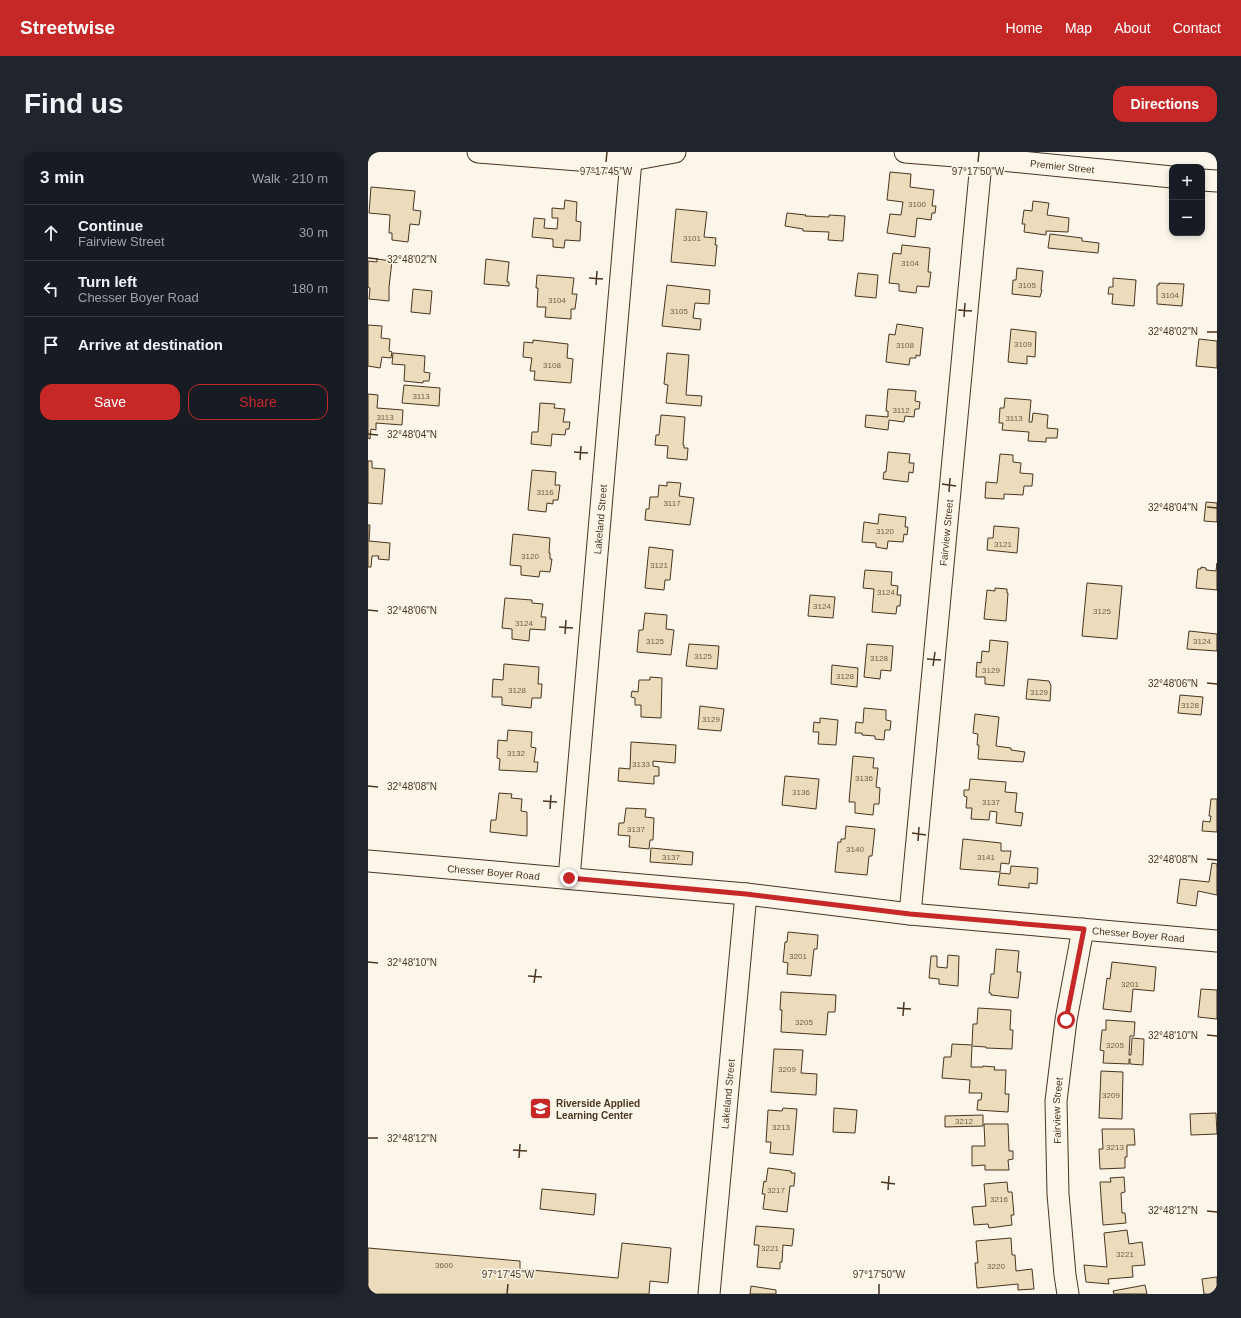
<!DOCTYPE html>
<meta charset="utf-8">
<style>
body{margin:0;font-family:Helvetica,sans-serif;background:#20242c;color:#f1f3f6}
.controls{position:absolute;right:12px;top:12px;display:grid;overflow:hidden;border-radius:8px;box-shadow:0 2px 6px #0003}
.controls button{width:36px;height:36px;display:grid;place-items:center;padding:0;border:0;border-bottom:1px solid #363941;background:#171b24;color:#f1f3f6;font:20px sans-serif}
.stop{position:absolute;width:12px;height:12px;margin:-9px;border:3px solid #c62828;border-radius:50%;background:#fff}
.stop.end{background:#c62828;border-color:#fff;box-shadow:0 1px 4px #0008}
.list{margin:0;padding:0;list-style:none}
h2{display:flex;justify-content:space-between;align-items:center;height:52px;margin:0;padding:0 16px;font-size:17px}
h2 small{font-size:13px;font-weight:400;color:#9ea1a6}
.list li{display:grid;grid-template-columns:26px 1fr auto;gap:12px;align-items:center;box-sizing:border-box;height:56px;padding:0 16px;border-top:1px solid #363941}
.list b{display:block;font-size:15px;white-space:nowrap}
.list p{margin:0;font-size:13px;white-space:nowrap;color:#9ea1a6}
.list em{font-size:13px;font-style:normal;color:#9ea1a6}
.actions{display:flex;gap:8px;padding:12px 16px}
.actions a{flex:1;padding:9px 0;border:1px solid #c62828;border-radius:12px;text-align:center;font-size:14px;color:#c62828}
.actions .main{background:#c62828;color:#fff}
.icon{flex:none;width:22px;height:22px;fill:none;stroke:currentColor;stroke-width:2;stroke-linecap:round;stroke-linejoin:round}
.map{position:relative;flex:none;width:849px;height:1142px;overflow:hidden;border-radius:12px}
header{display:flex;align-items:center;gap:24px;box-sizing:border-box;height:56px;padding:0 20px;background:#c62828;color:#fff}
header strong{font-size:19px}
nav{display:flex;gap:22px;margin-inline-start:auto;font-size:14px}
.intro{display:flex;align-items:center;justify-content:space-between;box-sizing:border-box;height:96px;padding:0 24px}
h1{margin:0;font-size:28px}
.button{padding:10px 18px;border-radius:12px;background:#c62828;color:#fff;font-size:14px;font-weight:700}
main{display:flex;gap:24px;padding:0 24px}
aside{flex:1;background:#171b24;border-radius:12px;box-shadow:0 2px 6px #0003}
.map>svg:first-child{display:block}
</style>
<header>
<strong>Streetwise</strong>
<nav><a>Home</a><a>Map</a><a>About</a><a>Contact</a></nav>
</header>
<div class="intro"><h1>Find us</h1><a class="button">Directions</a></div>
<main>
<aside>
<h2>3 min<small>Walk · 210 m</small></h2>
<ul class="list">
<li><svg class="icon" aria-label="ahead" viewBox="0 0 24 24"><path d="M12 20V5M6 11l6-6 6 6"/></svg><div><b>Continue</b><p>Fairview Street</p></div><em>30 m</em></li>
<li><svg class="icon" aria-label="left" viewBox="0 0 24 24"><path d="M17 20v-9H6M10 6l-5 5 5 5"/></svg><div><b>Turn left</b><p>Chesser Boyer Road</p></div><em>180 m</em></li>
<li><svg class="icon" aria-label="arrive" viewBox="0 0 24 24"><path d="M6 21V4h12l-3 4 3 4H6"/></svg><div><b>Arrive at destination</b></div></li>
</ul>
<div class="actions"><a class="main">Save</a><a>Share</a></div>
</aside>
<div class="map">
<svg width="849" height="1142" viewBox="0 0 849 1142">
<rect width="100%" height="100%" fill="#fbf6e9"/>
<path fill="#ecdcbc" stroke="#4a3520" d="M 522,20 L 543,22 L 542,35 L 566,38 L 564,54 L 568,54 L 567,61 L 564,61 L 563,68 L 549,66 L 547,85 L 519,81 L 522,62 L 533,63 L 535,50 L 519,48 Z
M 3,35 L 47,39 L 45,58 L 53,59 L 51,73 L 42,72 L 40,90 L 24,88 L 24,81 L 21,81 L 22,63 L 1,61 Z
M 197,48 L 209,50 L 208,69 L 213,70 L 212,89 L 197,88 L 196,96 L 185,95 L 185,87 L 164,85 L 166,66 L 177,67 L 176,76 L 189,77 L 190,66 L 184,66 L 184,56 L 196,57 Z
M 665,49 L 681,51 L 679,63 L 701,66 L 700,80 L 678,79 L 678,83 L 656,80 L 657,72 L 654,72 L 656,58 L 664,59 Z
M 308,57 L 339,60 L 336,85 L 348,86 L 347,93 L 349,93 L 347,114 L 303,110 Z
M 419,61 L 438,63 L 437,64 L 461,65 L 461,63 L 477,64 L 475,89 L 460,88 L 461,80 L 435,79 L 435,77 L 417,74 Z
M 682,82 L 714,86 L 714,89 L 731,91 L 730,101 L 680,96 Z
M 534,93 L 562,96 L 560,120 L 563,120 L 561,135 L 549,134 L 548,141 L 531,139 L 531,132 L 521,131 L 525,101 L 533,102 Z
M 9,107 L 24,109 L 21,135 L 21,149 L 1,147 L 2,136 L 0,135 L 0,109 L 9,110 Z
M 118,107 L 141,110 L 139,130 L 141,130 L 141,134 L 116,132 Z
M 649,116 L 675,119 L 673,138 L 674,138 L 672,145 L 644,142 L 645,128 L 648,128 Z
M 490,121 L 510,123 L 508,146 L 487,144 Z
M 169,123 L 206,126 L 204,142 L 209,142 L 207,157 L 203,157 L 203,167 L 177,165 L 178,155 L 169,155 L 170,136 L 168,136 Z
M 745,126 L 768,128 L 766,154 L 744,152 L 745,142 L 740,142 L 741,135 L 745,135 Z
M 791,131 L 816,132 L 814,154 L 789,152 L 789,133 L 791,133 Z
M 299,133 L 342,138 L 341,152 L 327,151 L 325,166 L 333,167 L 332,178 L 294,174 Z
M 45,137 L 64,139 L 62,162 L 43,160 Z
M 529,172 L 555,176 L 552,204 L 548,203 L 548,206 L 542,206 L 541,213 L 518,210 L 521,182 L 527,183 Z
M 0,173 L 14,174 L 13,186 L 22,187 L 21,199 L 24,200 L 23,206 L 14,205 L 12,216 L 0,214 Z
M 643,177 L 668,180 L 667,205 L 659,204 L 659,212 L 640,210 Z
M 831,187 L 849,189 L 849,216 L 828,214 Z
M 165,188 L 200,192 L 199,206 L 205,207 L 203,231 L 166,228 L 167,219 L 162,219 L 164,206 L 155,205 L 156,190 L 165,191 Z
M 25,201 L 57,204 L 56,220 L 62,221 L 61,229 L 55,229 L 55,231 L 36,229 L 37,213 L 24,212 Z
M 299,201 L 321,203 L 318,243 L 334,244 L 333,254 L 298,251 L 300,233 L 296,232 Z
M 36,233 L 72,236 L 71,254 L 34,251 Z
M 520,237 L 548,239 L 547,249 L 552,250 L 551,257 L 547,257 L 546,265 L 537,264 L 536,270 L 521,268 L 520,278 L 497,275 L 498,263 L 520,265 L 520,259 L 518,259 Z
M 0,242 L 10,243 L 9,256 L 35,258 L 34,273 L 8,271 L 8,278 L 3,277 L 2,287 L 0,286 Z
M 637,246 L 663,248 L 661,270 L 664,270 L 665,261 L 680,263 L 679,276 L 690,277 L 689,286 L 678,286 L 678,290 L 660,289 L 661,280 L 634,278 L 635,271 L 631,271 L 632,256 L 636,256 Z
M 172,251 L 187,252 L 186,256 L 197,257 L 195,270 L 202,270 L 201,277 L 198,277 L 197,283 L 184,282 L 183,294 L 163,292 L 164,280 L 170,280 Z
M 293,263 L 317,265 L 315,293 L 316,293 L 316,296 L 320,296 L 319,308 L 299,306 L 300,294 L 287,293 L 288,283 L 291,283 Z
M 520,300 L 542,302 L 541,311 L 546,311 L 545,321 L 541,320 L 540,330 L 515,327 L 516,320 L 518,320 Z
M 632,302 L 645,303 L 645,310 L 653,311 L 652,321 L 665,322 L 664,334 L 656,334 L 655,343 L 636,342 L 636,347 L 617,346 L 618,330 L 629,331 Z
M 0,309 L 4,309 L 4,316 L 17,317 L 14,352 L 0,351 Z
M 164,318 L 188,320 L 187,333 L 192,333 L 190,348 L 185,348 L 185,352 L 179,351 L 178,360 L 160,358 Z
M 299,330 L 313,331 L 311,344 L 326,346 L 322,373 L 277,368 L 278,357 L 281,357 L 282,345 L 290,345 L 291,333 L 299,334 Z
M 838,350 L 849,351 L 849,370 L 836,369 Z
M 511,362 L 538,365 L 537,375 L 540,375 L 539,383 L 536,382 L 535,390 L 520,389 L 519,397 L 508,395 L 508,391 L 494,390 L 496,370 L 510,372 Z
M 0,373 L 2,373 L 1,389 L 22,391 L 21,408 L 10,407 L 11,404 L 4,404 L 3,415 L 0,415 Z
M 626,374 L 651,376 L 649,401 L 619,398 L 620,386 L 625,386 Z
M 145,382 L 182,386 L 181,401 L 182,401 L 182,407 L 184,407 L 182,420 L 172,419 L 171,425 L 153,423 L 153,414 L 142,413 Z
M 281,395 L 305,398 L 302,428 L 297,428 L 296,438 L 277,436 Z
M 849,411 L 849,438 L 828,436 L 830,417 L 833,417 L 833,415 L 838,416 L 838,418 L 848,419 Z
M 497,418 L 524,420 L 523,433 L 530,434 L 529,443 L 533,443 L 532,454 L 529,454 L 528,462 L 504,460 L 506,437 L 495,436 Z
M 719,431 L 754,434 L 749,487 L 714,484 Z
M 627,436 L 639,437 L 639,441 L 640,441 L 638,469 L 616,467 L 619,438 L 627,439 Z
M 442,443 L 467,445 L 465,466 L 440,464 Z
M 137,446 L 164,448 L 164,451 L 175,452 L 173,465 L 178,465 L 177,478 L 162,477 L 161,489 L 144,487 L 144,477 L 134,476 Z
M 277,461 L 299,463 L 298,477 L 306,478 L 303,503 L 269,500 L 271,478 L 275,478 Z
M 821,479 L 849,482 L 849,499 L 819,497 Z
M 622,488 L 640,490 L 636,534 L 617,532 L 617,525 L 608,525 L 609,510 L 613,511 L 614,499 L 621,500 Z
M 321,492 L 351,494 L 349,517 L 318,514 Z
M 499,492 L 525,494 L 523,519 L 513,518 L 512,527 L 496,525 Z
M 136,512 L 171,515 L 170,532 L 174,532 L 173,546 L 164,546 L 163,556 L 134,553 L 134,545 L 124,545 L 125,527 L 135,528 Z
M 464,513 L 490,516 L 489,535 L 463,532 Z
M 282,525 L 294,526 L 293,566 L 273,565 L 273,553 L 267,553 L 267,546 L 263,545 L 264,539 L 270,540 L 271,528 L 282,528 Z
M 660,527 L 681,529 L 683,534 L 682,549 L 658,547 Z
M 812,543 L 835,545 L 833,563 L 810,561 Z
M 332,554 L 356,557 L 353,579 L 330,577 Z
M 496,556 L 518,558 L 518,568 L 523,569 L 522,578 L 517,578 L 516,588 L 507,587 L 507,584 L 494,583 L 494,581 L 487,581 L 488,570 L 495,571 Z
M 607,562 L 631,565 L 628,594 L 643,596 L 643,598 L 657,600 L 655,610 L 610,607 L 611,593 L 609,593 L 610,582 L 605,581 Z
M 452,566 L 470,568 L 468,593 L 450,592 L 451,580 L 445,580 L 446,570 L 452,571 Z
M 140,578 L 164,580 L 163,595 L 168,596 L 166,610 L 170,610 L 169,620 L 131,618 L 132,607 L 129,606 L 130,588 L 139,589 Z
M 263,590 L 308,593 L 307,611 L 285,609 L 285,614 L 291,615 L 291,624 L 286,624 L 286,632 L 250,629 L 251,616 L 262,617 Z
M 485,604 L 506,606 L 505,616 L 510,616 L 508,635 L 512,636 L 511,652 L 506,652 L 505,663 L 487,661 L 487,650 L 481,650 Z
M 417,624 L 451,627 L 448,657 L 414,653 Z
M 602,627 L 638,630 L 637,640 L 649,641 L 647,660 L 655,661 L 653,674 L 628,671 L 629,660 L 622,659 L 621,668 L 603,667 L 604,656 L 598,656 L 599,645 L 596,644 L 596,638 L 601,638 Z
M 131,641 L 144,642 L 143,646 L 154,647 L 153,659 L 159,660 L 159,684 L 122,680 L 123,668 L 128,668 Z
M 843,647 L 849,647 L 849,680 L 834,679 L 835,669 L 842,670 L 843,664 L 841,664 Z
M 258,656 L 278,657 L 277,665 L 286,666 L 285,688 L 282,688 L 281,697 L 261,695 L 262,684 L 250,683 L 251,671 L 256,671 Z
M 478,674 L 507,677 L 504,704 L 501,704 L 499,723 L 467,720 L 470,690 L 473,690 L 473,687 L 477,687 Z
M 595,687 L 633,691 L 633,699 L 643,699 L 641,712 L 633,711 L 632,720 L 592,717 Z
M 283,696 L 325,700 L 324,713 L 282,710 Z
M 844,711 L 849,712 L 849,743 L 830,739 L 828,754 L 809,751 L 812,727 L 841,730 Z
M 643,714 L 670,716 L 669,732 L 661,731 L 661,736 L 630,733 L 632,721 L 642,722 Z
M 420,780 L 450,783 L 449,797 L 446,797 L 443,824 L 419,822 L 420,811 L 415,810 L 417,790 L 419,790 Z
M 628,797 L 651,799 L 649,820 L 653,820 L 650,846 L 623,843 L 623,841 L 621,841 L 623,822 L 626,822 Z
M 580,803 L 591,804 L 590,834 L 571,832 L 571,827 L 561,826 L 563,804 L 569,804 L 569,815 L 579,816 Z
M 744,810 L 788,815 L 786,839 L 765,837 L 763,860 L 735,857 L 739,826 L 742,827 Z
M 833,837 L 849,838 L 849,867 L 830,865 Z
M 413,840 L 468,843 L 467,860 L 460,860 L 458,883 L 413,880 L 414,858 L 412,858 Z
M 610,856 L 643,858 L 642,878 L 645,878 L 644,897 L 618,896 L 618,895 L 604,894 L 603,915 L 615,915 L 615,914 L 627,915 L 626,918 L 638,918 L 637,942 L 641,942 L 640,960 L 609,958 L 610,948 L 613,948 L 614,941 L 601,941 L 602,928 L 574,926 L 576,905 L 583,905 L 584,892 L 604,893 L 605,872 L 609,872 Z
M 738,868 L 767,870 L 766,884 L 762,884 L 761,903 L 763,903 L 764,886 L 776,887 L 775,913 L 762,912 L 762,907 L 761,907 L 761,912 L 735,911 L 736,899 L 732,898 L 734,878 L 738,878 Z
M 406,897 L 435,898 L 433,921 L 449,922 L 448,943 L 403,940 Z
M 733,919 L 755,920 L 754,967 L 731,966 Z
M 415,956 L 429,957 L 425,1003 L 402,1001 L 403,990 L 398,990 L 400,958 L 414,959 Z
M 466,956 L 489,958 L 487,981 L 465,980 Z
M 848,961 L 849,982 L 823,983 L 822,962 Z
M 615,963 L 615,974 L 577,975 L 577,964 Z
M 616,972 L 640,972 L 641,999 L 645,999 L 645,1007 L 640,1008 L 641,1018 L 617,1018 L 617,1013 L 604,1014 L 604,994 L 617,994 Z
M 734,977 L 766,977 L 767,993 L 759,993 L 759,1005 L 757,1005 L 757,1016 L 732,1017 L 731,997 L 735,997 Z
M 400,1016 L 423,1019 L 423,1021 L 427,1021 L 426,1034 L 422,1034 L 419,1060 L 395,1057 L 397,1042 L 394,1042 L 396,1029 L 398,1030 Z
M 756,1025 L 757,1040 L 753,1041 L 754,1061 L 757,1061 L 758,1071 L 735,1073 L 732,1030 L 743,1030 L 742,1026 Z
M 639,1030 L 640,1040 L 644,1040 L 646,1063 L 643,1063 L 644,1073 L 621,1076 L 620,1072 L 606,1073 L 604,1055 L 618,1054 L 616,1032 Z
M 174,1037 L 228,1042 L 226,1063 L 172,1057 Z
M 388,1074 L 426,1077 L 424,1094 L 415,1093 L 414,1110 L 412,1110 L 412,1117 L 389,1115 L 391,1093 L 386,1093 Z
M 759,1078 L 761,1092 L 774,1090 L 777,1113 L 764,1114 L 765,1125 L 740,1127 L 741,1132 L 718,1130 L 716,1113 L 739,1115 L 736,1081 Z
M 643,1086 L 644,1103 L 647,1103 L 648,1119 L 664,1117 L 666,1137 L 650,1138 L 650,1132 L 609,1136 L 607,1111 L 610,1111 L 608,1089 Z
M 254,1091 L 303,1096 L 300,1131 L 282,1129 L 281,1142 L 0,1142 L 0,1096 L 152,1109 L 152,1117 L 250,1126 Z
M 849,1125 L 849,1142 L 836,1142 L 834,1127 Z
M 777,1133 L 779,1142 L 746,1142 L 745,1139 Z
M 383,1134 L 408,1138 L 408,1142 L 382,1142 Z"/>
<g fill="none" stroke-linecap="round" stroke-linejoin="round">
<defs>
<g id="minor">
<path d="M 110,0 L 236,10 L 263,8 L 307,0"/>
<path id="s1" d="M 537,0 L 613,6 L 804,25"/>
<path d="M 834,28 L 849,29"/>
<path id="s2" d="M 0,709 L 378,742 L 542,762 L 849,789"/>
<path id="s3" d="M 201,726 L 263,8"/>
<path id="s4" d="M 542,762 L 614,0"/>
<path id="s5" d="M 341,1142 L 378,742"/>
<path id="s6" d="M 700,1142 L 697,1123 L 690,1042 L 688,949 L 698,868 L 715,777"/>
</g>
</defs>
<use href="#minor" stroke="#4a3520" stroke-width="23"/>
<use href="#minor" stroke="#fbf6e9" stroke-width="21"/>
</g>
<g fill="none" stroke-linecap="round" stroke-linejoin="round">
<path stroke="#c62828" stroke-width="5" d="M 201,726 L 378,742 L 542,762 L 716,777 L 698,868"/>
</g>
<path fill="none" stroke="#4a3520" stroke-width="1.5" d="M 238,10 L 239,0M 610,10 L 611,0M 0,106 L 10,107M 221,126 L 235,127M 228,133 L 229,119M 590,158 L 604,159M 596,165 L 597,151M 839,180 L 849,180M 0,282 L 10,283M 206,300 L 220,301M 212,308 L 213,294M 574,332 L 588,334M 581,340 L 582,326M 839,355 L 849,356M 0,458 L 10,459M 191,475 L 205,476M 197,482 L 198,468M 559,507 L 573,508M 565,514 L 567,500M 839,531 L 849,532M 0,634 L 10,635M 175,649 L 189,650M 182,657 L 183,643M 544,681 L 558,683M 550,689 L 551,675M 839,707 L 849,708M 0,810 L 10,811M 160,824 L 174,825M 166,831 L 168,817M 529,856 L 543,857M 535,864 L 536,850M 839,883 L 849,884M 0,986 L 10,986M 145,998 L 159,999M 151,1006 L 152,992M 513,1030 L 527,1032M 520,1038 L 521,1024M 839,1059 L 849,1060M 139,1142 L 140,1132M 511,1142 L 511,1132"/>
<defs>
<symbol id="school-square" viewBox="-11 -11 22 22"><rect x="-9" y="-9" width="18" height="18" rx="4" fill="#c62828" stroke="#fbf6e9"/><path d="M0-5L7-2L0 1L-7-2ZM-4 1L0 2.5L4 1V4Q0 6-4 4Z" fill="#fff"/></symbol>
</defs>
<g fill-rule="evenodd">
<use href="#school-square" x="160" y="944" width="25" height="25"/>
</g>
<g text-anchor="middle" stroke-width="3" stroke-linejoin="round" paint-order="stroke">
<g font-size="8" fill="#725f47">
<text x="549" y="55">3100</text>
<text x="324" y="89">3101</text>
<text x="542" y="114">3104</text>
<text x="659" y="136">3105</text>
<text x="802" y="146">3104</text>
<text x="189" y="151">3104</text>
<text x="311" y="162">3105</text>
<text x="655" y="195">3109</text>
<text x="537" y="196">3108</text>
<text x="184" y="216">3108</text>
<text x="53" y="247">3113</text>
<text x="533" y="261">3112</text>
<text x="17" y="268">3113</text>
<text x="646" y="269">3113</text>
<text x="177" y="343">3116</text>
<text x="304" y="354">3117</text>
<text x="517" y="382">3120</text>
<text x="635" y="395">3121</text>
<text x="162" y="407">3120</text>
<text x="291" y="416">3121</text>
<text x="518" y="443">3124</text>
<text x="454" y="457">3124</text>
<text x="734" y="462">3125</text>
<text x="156" y="474">3124</text>
<text x="287" y="492">3125</text>
<text x="834" y="492">3124</text>
<text x="335" y="507">3125</text>
<text x="511" y="509">3128</text>
<text x="623" y="521">3129</text>
<text x="477" y="527">3128</text>
<text x="149" y="541">3128</text>
<text x="671" y="543">3129</text>
<text x="822" y="556">3128</text>
<text x="343" y="570">3129</text>
<text x="148" y="604">3132</text>
<text x="273" y="615">3133</text>
<text x="496" y="629">3136</text>
<text x="433" y="643">3136</text>
<text x="623" y="653">3137</text>
<text x="268" y="680">3137</text>
<text x="487" y="700">3140</text>
<text x="303" y="708">3137</text>
<text x="618" y="708">3141</text>
<text x="430" y="807">3201</text>
<text x="762" y="835">3201</text>
<text x="436" y="873">3205</text>
<text x="747" y="896">3205</text>
<text x="419" y="920">3209</text>
<text x="743" y="946">3209</text>
<text x="596" y="972">3212</text>
<text x="413" y="978">3213</text>
<text x="747" y="998">3213</text>
<text x="408" y="1041">3217</text>
<text x="631" y="1050">3216</text>
<text x="402" y="1099">3221</text>
<text x="757" y="1105">3221</text>
<text x="76" y="1116">3600</text>
<text x="628" y="1117">3220</text>
</g>
<g font-size="10" fill="#4a3520" stroke="#fbf6e9">
<text dy="4" stroke="none"><textPath href="#s1" startOffset="158">Premier Street</textPath></text>
<text dy="4" stroke="none"><textPath href="#s3" startOffset="360">Lakeland Street</textPath></text>
<text dy="4" stroke="none"><textPath href="#s4" startOffset="383">Fairview Street</textPath></text>
<text dy="4" stroke="none"><textPath href="#s2" startOffset="126">Chesser Boyer Road</textPath></text>
<text dy="4" stroke="none"><textPath href="#s2" startOffset="774">Chesser Boyer Road</textPath></text>
<text dy="4" stroke="none"><textPath href="#s5" startOffset="201">Lakeland Street</textPath></text>
<text dy="4" stroke="none"><textPath href="#s6" startOffset="184">Fairview Street</textPath></text>
</g>
<g font-size="10" font-weight="bold" fill="#4a3520" stroke="#fbf6e9" text-anchor="start">
<text x="188" y="955">Riverside Applied<tspan x="188" dy="12">Learning Center</tspan></text>
</g>
</g>
<g font-size="10" text-anchor="middle" fill="#4a3520" stroke="#fbf6e9" stroke-width="3" stroke-linejoin="round" paint-order="stroke">
<text x="238" y="23">97°17'45"W</text>
<text x="610" y="23">97°17'50"W</text>
<text x="44" y="111">32°48'02"N</text>
<text x="805" y="183">32°48'02"N</text>
<text x="44" y="286">32°48'04"N</text>
<text x="805" y="359">32°48'04"N</text>
<text x="44" y="462">32°48'06"N</text>
<text x="805" y="535">32°48'06"N</text>
<text x="44" y="638">32°48'08"N</text>
<text x="805" y="711">32°48'08"N</text>
<text x="44" y="814">32°48'10"N</text>
<text x="805" y="887">32°48'10"N</text>
<text x="44" y="990">32°48'12"N</text>
<text x="805" y="1062">32°48'12"N</text>
<text x="140" y="1126">97°17'45"W</text>
<text x="511" y="1126">97°17'50"W</text>
</g>
</svg>
<div class="controls">
<button>+</button>
<button>−</button>
</div>
<div class="stop" style="left:698px;top:868px"></div>
<div class="stop end" style="left:201px;top:726px"></div>
</div>
</main>
